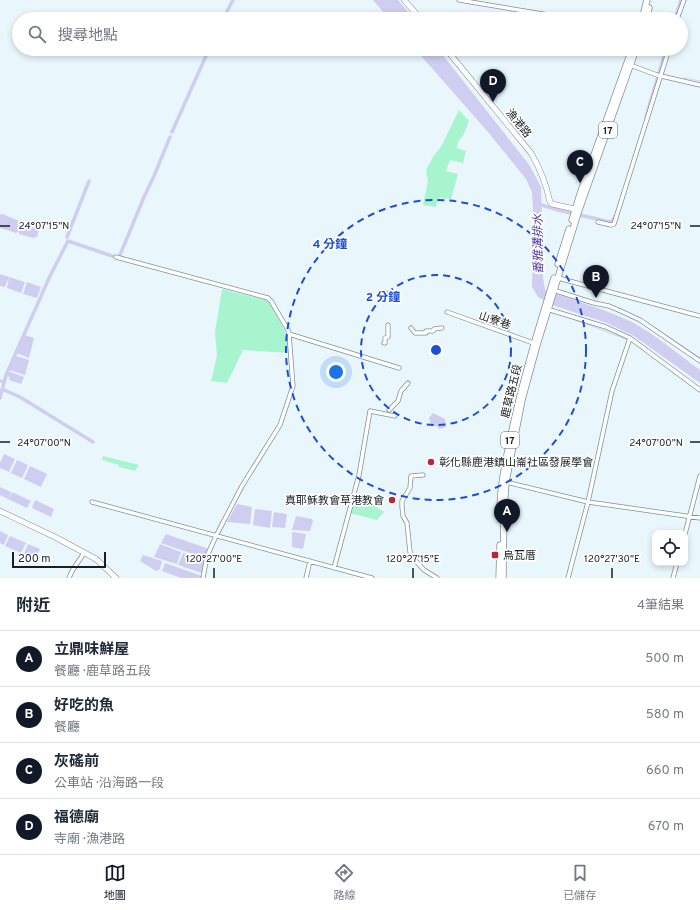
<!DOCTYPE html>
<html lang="zh-TW">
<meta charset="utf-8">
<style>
body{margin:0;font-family:Overpass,"Noto Sans TC",sans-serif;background:#f6f6f7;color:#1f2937}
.controls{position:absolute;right:12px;bottom:12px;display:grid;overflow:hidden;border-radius:8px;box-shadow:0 2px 6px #0003}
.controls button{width:36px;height:36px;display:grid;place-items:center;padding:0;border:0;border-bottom:1px solid #e0e1e3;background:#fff;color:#1f2937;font:20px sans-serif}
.scale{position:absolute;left:12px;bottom:10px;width:94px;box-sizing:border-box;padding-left:4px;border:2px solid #191f22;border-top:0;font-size:11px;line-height:14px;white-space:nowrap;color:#191f22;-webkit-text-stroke:3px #fff;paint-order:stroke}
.you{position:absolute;left:336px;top:372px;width:14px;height:14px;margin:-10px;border:3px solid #fff;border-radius:50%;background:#1a73e8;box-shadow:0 0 0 6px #1a73e833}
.badge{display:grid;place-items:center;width:26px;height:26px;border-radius:50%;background:#111827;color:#fff;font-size:13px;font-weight:700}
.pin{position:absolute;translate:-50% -33px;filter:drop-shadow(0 1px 2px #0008)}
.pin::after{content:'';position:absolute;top:21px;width:14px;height:12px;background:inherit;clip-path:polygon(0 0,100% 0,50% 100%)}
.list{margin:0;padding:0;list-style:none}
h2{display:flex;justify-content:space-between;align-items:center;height:52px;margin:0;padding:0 16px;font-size:17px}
h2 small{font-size:13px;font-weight:400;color:#747a83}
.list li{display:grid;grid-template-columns:26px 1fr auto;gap:12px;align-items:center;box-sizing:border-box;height:56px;padding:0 16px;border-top:1px solid #e0e1e3}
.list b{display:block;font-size:15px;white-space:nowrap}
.list p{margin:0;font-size:13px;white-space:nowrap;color:#747a83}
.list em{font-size:13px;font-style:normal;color:#747a83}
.icon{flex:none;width:22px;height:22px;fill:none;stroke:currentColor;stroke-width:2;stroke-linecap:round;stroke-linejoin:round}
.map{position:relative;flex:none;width:700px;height:578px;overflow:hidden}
.search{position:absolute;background:#fff;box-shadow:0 2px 6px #0003;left:12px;right:12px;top:12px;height:44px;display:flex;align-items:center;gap:10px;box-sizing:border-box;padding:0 14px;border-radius:22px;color:#747a83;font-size:15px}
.sheet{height:276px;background:#fff}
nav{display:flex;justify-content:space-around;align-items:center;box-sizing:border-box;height:56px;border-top:1px solid #e0e1e3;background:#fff;font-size:11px;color:#747a83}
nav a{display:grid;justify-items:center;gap:2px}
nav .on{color:#111827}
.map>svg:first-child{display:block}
</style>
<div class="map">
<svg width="700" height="578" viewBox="0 0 700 578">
<rect width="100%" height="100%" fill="#e9f7fd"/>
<path fill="#a8f4ce" d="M 459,110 L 469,121 L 464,134 L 458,142 L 457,148 L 466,151 L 463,163 L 450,160 L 446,171 L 458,174 L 451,199 L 439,198 L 436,207 L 423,205 L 428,181 L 426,170 L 434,155 L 441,147 Z
M 222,289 L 269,301 L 285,331 L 290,353 L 243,350 L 227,383 L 211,381 L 217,356 L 215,332 Z
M 103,456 L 139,465 L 135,471 L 119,467 L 119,465 L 102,460 Z
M 354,496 L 363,498 L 384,512 L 377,520 L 349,513 Z"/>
<path fill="#cfcef1" d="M 373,0 L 398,0 L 414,19 L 389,19 Z
M 415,49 L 438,49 L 530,166 L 541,187 L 542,219 L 542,271 L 545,290 C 574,300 604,309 632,322 C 656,335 678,354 700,370 L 700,383 L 634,336 L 607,323 L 555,306 L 538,297 L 532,287 L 534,231 L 532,192 L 526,179 L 488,132 Z
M 2,214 L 22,222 L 20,229 L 23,223 L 39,230 L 37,237 L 35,237 L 34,238 L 19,234 L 19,231 L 16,233 L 0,228 L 0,215 Z
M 0,274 L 9,277 L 5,287 L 0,286 Z
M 9,277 L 25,282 L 21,293 L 7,288 Z
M 27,282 L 41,287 L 37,298 L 23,294 Z
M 25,335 L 34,338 L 29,358 L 16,353 Z
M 16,356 L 29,360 L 25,375 L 9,370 Z
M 8,371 L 24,377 L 21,384 L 9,380 L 10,377 L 6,376 Z
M 433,413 L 445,419 L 446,427 L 439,429 L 437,426 L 431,426 L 429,418 Z
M 4,454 L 15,459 L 9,472 L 0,468 L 0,463 Z
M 17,460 L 28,465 L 22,478 L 11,473 Z
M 30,466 L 47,474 L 41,487 L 24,479 Z
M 0,487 L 11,492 L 8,499 L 0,495 Z
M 12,492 L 31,501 L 27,508 L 8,499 Z
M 35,500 L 54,509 L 51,517 L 32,508 Z
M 237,504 L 252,507 L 250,524 L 227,522 Z
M 255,509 L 272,511 L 270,528 L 253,525 Z
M 274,512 L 287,514 L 285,528 L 272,527 Z
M 296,516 L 312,519 L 313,521 L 310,531 L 292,530 Z
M 0,531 L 8,535 L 4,545 L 0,543 Z
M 292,532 L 306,534 L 303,549 L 292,547 Z
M 166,534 L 209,549 L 207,559 L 161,543 Z
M 10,536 L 26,543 L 21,553 L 5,546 Z
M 28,544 L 40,549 L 35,559 L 24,554 Z
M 160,544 L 181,552 L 177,564 L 154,557 Z
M 183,553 L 203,559 L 205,562 L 202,573 L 178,565 Z
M 143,555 L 162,561 L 160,569 L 156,571 L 140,561 Z
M 165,563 L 202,576 L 202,578 L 181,578 L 162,571 Z"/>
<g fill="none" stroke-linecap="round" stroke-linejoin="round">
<path stroke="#cfcef1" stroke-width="1" d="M 684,78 L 700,81
M 575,320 L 592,326 L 628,340
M 648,323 L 700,358"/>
<path stroke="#cfcef1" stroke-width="3.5" d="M 223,19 L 233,0
M 675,19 L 681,0
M 646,117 L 666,49
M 172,132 L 209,49
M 538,204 L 558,210 L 610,222 L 613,220 L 615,216
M 67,237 L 89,181
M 120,255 L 144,197 L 154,176 L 170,137
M 0,381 L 1,381
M 2,389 L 20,397 L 93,442
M 0,398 L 6,375 L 50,276 L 68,241 L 115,257"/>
<defs>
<path id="street" d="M 459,0 L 573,19
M 677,19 L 684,0
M 630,65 L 657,75 L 700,85
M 598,222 L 611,225 L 614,224 L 669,49
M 116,257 L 268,298 L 271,301 L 288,330 L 289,334 L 293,386 L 280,425 L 242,486 L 216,536 L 207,556 L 203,578
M 558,278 L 700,316
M 553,290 L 594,303 L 609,306 L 623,312 L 640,320 L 700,361
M 547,309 L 606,327 L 630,338 L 700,390
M 447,312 L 536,344
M 411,328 L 415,333 L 426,333 L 426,331 L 433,331 L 434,329 L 442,328
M 289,334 L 399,368
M 384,343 L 385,343 L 385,338 L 388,337 L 388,325
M 389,410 L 398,401 L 401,391 L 408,383
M 423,475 L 411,476 L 410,488 L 402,501 L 402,507 L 403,516 L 407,523 L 410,552 L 415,560 L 424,570 L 437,578
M 506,482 L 588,502 L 700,518
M 92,502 L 372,578
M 685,534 L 700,476
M 334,568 L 359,475 L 370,411 L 395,416
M 69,578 L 72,571 L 84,553
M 306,578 L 310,561
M 568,578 L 588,502 L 612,391 L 630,338
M 673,578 L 677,563"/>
<path id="secondary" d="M 404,0 L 421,19
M 446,49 L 531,153 C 541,170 546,183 550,202 L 552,204 L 579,210
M 0,511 L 55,537 L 96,559 L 116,578"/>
<path id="primary" d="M 642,19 L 647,0
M 646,19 L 649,8
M 572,220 L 580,194 L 632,49
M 558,264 L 569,229
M 500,511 C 500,485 506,460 511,435 C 522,382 538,330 554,278
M 499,578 L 500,545
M 503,578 L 504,509 L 506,482 L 522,400 L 537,345 L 579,210 L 636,49"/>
</defs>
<use href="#street" stroke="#819198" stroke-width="5"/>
<use href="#secondary" stroke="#819198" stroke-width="6"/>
<use href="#primary" stroke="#819198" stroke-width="7"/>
<use href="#street" stroke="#fff" stroke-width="3.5"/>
<use href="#secondary" stroke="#fff" stroke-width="5"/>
<use href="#primary" stroke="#fff" stroke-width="5.5"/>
</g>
<path fill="none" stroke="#191f22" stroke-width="1.5" d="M 0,226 L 10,226M 690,226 L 700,226M 0,442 L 10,442M 690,442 L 700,442M 214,568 L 214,578M 413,568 L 413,578M 612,568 L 612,578"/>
<g fill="none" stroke="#1d4ed8" stroke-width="2" stroke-dasharray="7 5">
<circle cx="436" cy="350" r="75"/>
<circle cx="436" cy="350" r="150"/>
</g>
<g fill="#b82734" stroke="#fff" stroke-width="1.5">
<circle cx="431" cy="462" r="4"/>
<circle cx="392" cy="500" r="4"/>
<rect x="491" y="551" width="8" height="8" rx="2"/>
</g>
<g text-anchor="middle" stroke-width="3.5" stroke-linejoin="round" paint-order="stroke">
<g fill="#fff" stroke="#5e6264" stroke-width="1">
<rect x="599" y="122" width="18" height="16" rx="3"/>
<rect x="501" y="432" width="18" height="16" rx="3"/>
</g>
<g font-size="10" font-weight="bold" fill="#191f22">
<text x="608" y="134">17</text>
<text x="510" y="444">17</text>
</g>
<g font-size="11" fill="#191f22" stroke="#fff">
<text transform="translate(519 123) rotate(51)" y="4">漁港路</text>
<text transform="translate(495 320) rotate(19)" y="4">山寮巷</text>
<text transform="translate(511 391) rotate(-76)" y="4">鹿草路五段</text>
</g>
<g font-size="11" fill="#191f22" stroke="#fff" text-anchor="start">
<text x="439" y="466">彰化縣鹿港鎮山崙社區發展學會</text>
<text x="384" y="504" text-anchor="end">真耶穌教會草港教會</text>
<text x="503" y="559">烏瓦厝</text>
</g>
<g font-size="12" font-style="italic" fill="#5440a3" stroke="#fff">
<text transform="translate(538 244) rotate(-91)" y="4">番雅溝排水</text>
</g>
</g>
<g font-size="10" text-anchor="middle" fill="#191f22" stroke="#fff" stroke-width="3.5" stroke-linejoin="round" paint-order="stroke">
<text x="44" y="229">24°07'15"N</text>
<text x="656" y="229">24°07'15"N</text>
<text x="44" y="446">24°07'00"N</text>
<text x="656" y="446">24°07'00"N</text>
<text x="214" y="562">120°27'00"E</text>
<text x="413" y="562">120°27'15"E</text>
<text x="612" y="562">120°27'30"E</text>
</g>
<circle cx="436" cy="350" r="6" fill="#1d4ed8" stroke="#fff" stroke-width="2"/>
<g font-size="12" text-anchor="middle" font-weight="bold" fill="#1d4ed8" stroke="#fff" stroke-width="3.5" stroke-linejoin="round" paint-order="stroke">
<text x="330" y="248">4 分鐘</text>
<text x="383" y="301">2 分鐘</text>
</g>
</svg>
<div class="controls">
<button><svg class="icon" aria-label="locate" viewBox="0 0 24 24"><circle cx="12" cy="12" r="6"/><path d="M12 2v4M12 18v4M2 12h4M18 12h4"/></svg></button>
</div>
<div class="scale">200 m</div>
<div class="you"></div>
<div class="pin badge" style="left:507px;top:532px">A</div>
<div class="pin badge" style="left:596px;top:298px">B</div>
<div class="pin badge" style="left:580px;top:183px">C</div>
<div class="pin badge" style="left:493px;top:102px">D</div>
<div class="search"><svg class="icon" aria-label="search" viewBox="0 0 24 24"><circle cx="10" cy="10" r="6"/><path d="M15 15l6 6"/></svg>搜尋地點</div>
</div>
<section class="sheet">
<h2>附近<small>4筆結果</small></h2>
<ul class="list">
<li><span class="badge">A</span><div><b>立鼎味鮮屋</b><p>餐廳 · 鹿草路五段</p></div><em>500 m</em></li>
<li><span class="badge">B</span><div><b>好吃的魚</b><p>餐廳</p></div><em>580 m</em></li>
<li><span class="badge">C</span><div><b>灰磘前</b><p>公車站 · 沿海路一段</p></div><em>660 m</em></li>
<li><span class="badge">D</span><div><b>福德廟</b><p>寺廟 · 漁港路</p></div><em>670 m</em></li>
</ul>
</section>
<nav>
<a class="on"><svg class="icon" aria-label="map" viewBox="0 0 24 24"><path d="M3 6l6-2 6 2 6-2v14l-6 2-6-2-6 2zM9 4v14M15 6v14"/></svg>地圖</a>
<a><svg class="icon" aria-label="directions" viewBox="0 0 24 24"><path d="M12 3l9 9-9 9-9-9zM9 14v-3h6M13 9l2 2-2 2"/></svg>路線</a>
<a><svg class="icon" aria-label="saved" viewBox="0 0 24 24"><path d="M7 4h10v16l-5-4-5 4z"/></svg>已儲存</a>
</nav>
